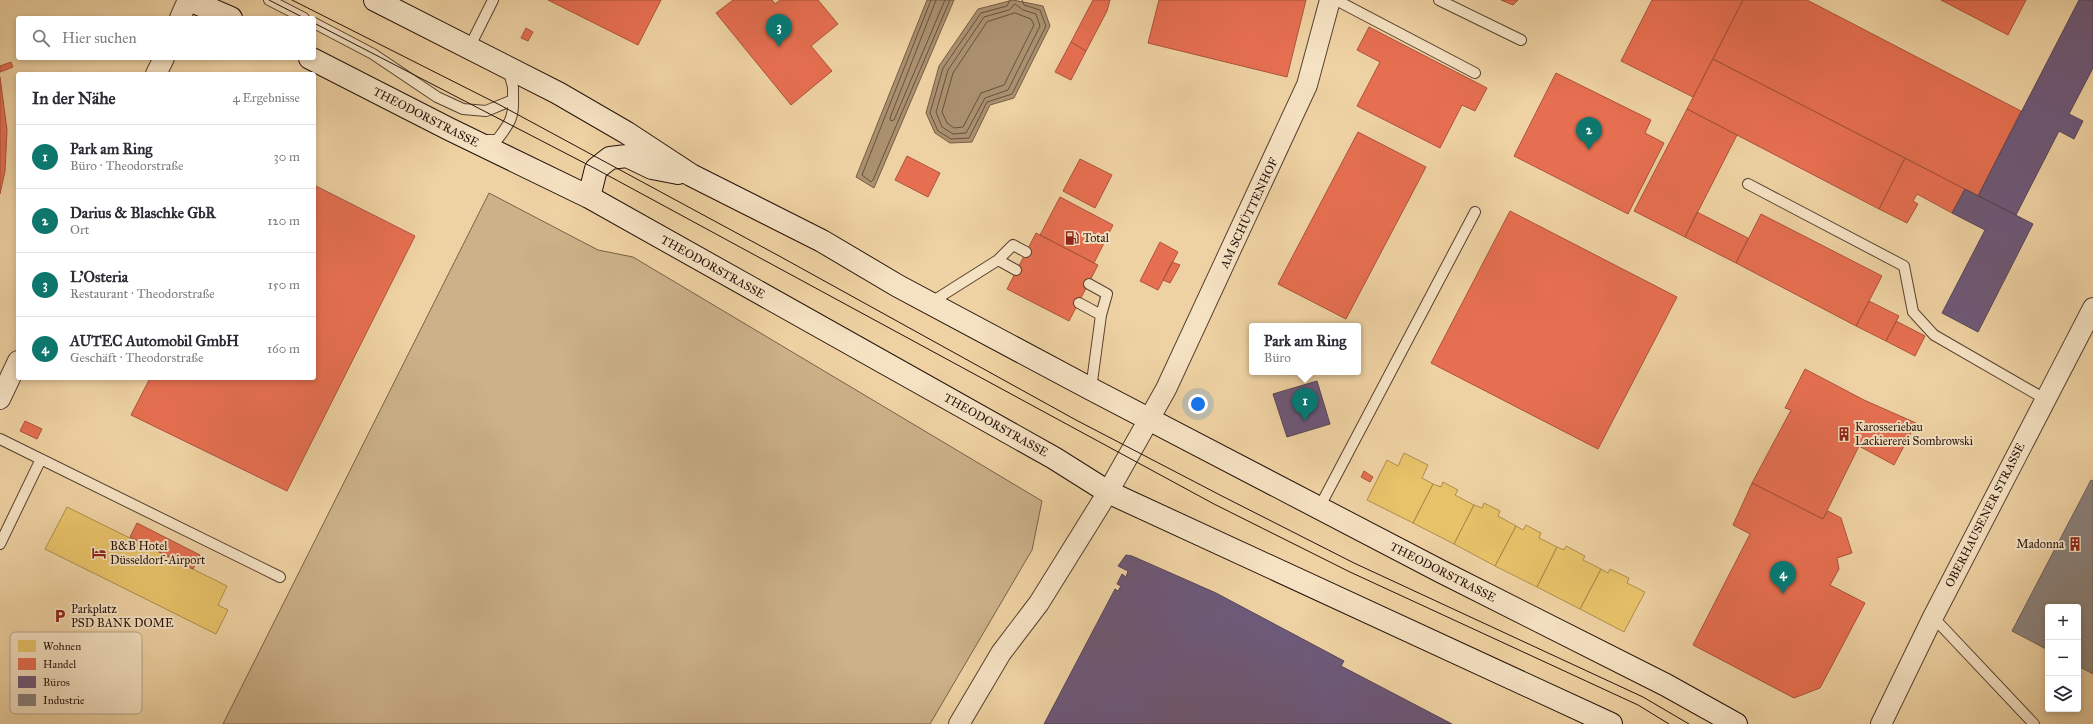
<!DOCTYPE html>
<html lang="de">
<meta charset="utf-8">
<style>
body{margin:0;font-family:"IM FELL Great Primer",serif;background:#f2f2f3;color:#2b2b33}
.controls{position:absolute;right:12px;bottom:12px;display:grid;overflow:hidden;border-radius:4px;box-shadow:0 2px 6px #0003}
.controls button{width:36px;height:36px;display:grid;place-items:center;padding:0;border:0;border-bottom:1px solid #e1e1e2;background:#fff;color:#2b2b33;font:20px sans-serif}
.you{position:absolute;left:1198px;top:404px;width:14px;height:14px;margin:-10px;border:3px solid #fff;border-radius:50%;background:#1a73e8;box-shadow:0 0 0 6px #1a73e833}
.badge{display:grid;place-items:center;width:26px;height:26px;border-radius:50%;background:#0f766e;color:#fff;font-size:13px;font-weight:700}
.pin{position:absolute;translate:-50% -33px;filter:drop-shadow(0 1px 2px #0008)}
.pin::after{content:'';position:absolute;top:21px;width:14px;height:12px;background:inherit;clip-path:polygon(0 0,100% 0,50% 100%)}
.popup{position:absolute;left:1249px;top:323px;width:112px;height:52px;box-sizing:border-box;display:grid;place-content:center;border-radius:4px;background:#fff;filter:drop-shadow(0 1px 3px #0005);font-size:13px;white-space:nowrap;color:#7c7c81}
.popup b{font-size:15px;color:#2b2b33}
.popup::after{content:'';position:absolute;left:50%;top:100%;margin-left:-8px;border:8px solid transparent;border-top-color:#fff}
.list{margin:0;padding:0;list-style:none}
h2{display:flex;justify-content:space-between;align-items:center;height:52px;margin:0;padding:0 16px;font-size:17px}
h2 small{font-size:13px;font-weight:400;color:#7c7c81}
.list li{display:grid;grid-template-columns:26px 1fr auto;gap:12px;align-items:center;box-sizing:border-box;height:64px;padding:0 16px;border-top:1px solid #e1e1e2}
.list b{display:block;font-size:15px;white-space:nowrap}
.list p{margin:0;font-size:13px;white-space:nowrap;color:#7c7c81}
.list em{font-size:13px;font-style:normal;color:#7c7c81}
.icon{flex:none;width:22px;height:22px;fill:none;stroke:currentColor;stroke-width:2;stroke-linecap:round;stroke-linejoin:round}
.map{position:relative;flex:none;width:2093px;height:724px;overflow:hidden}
.search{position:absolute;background:#fff;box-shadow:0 2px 6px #0003;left:16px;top:16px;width:300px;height:44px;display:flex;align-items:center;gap:10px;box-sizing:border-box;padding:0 14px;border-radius:4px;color:#7c7c81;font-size:15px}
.panel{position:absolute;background:#fff;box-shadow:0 2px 6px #0003;left:16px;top:72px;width:300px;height:308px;border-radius:4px}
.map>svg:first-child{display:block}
</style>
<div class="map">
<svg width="2093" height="724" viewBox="0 0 2093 724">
<rect width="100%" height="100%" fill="#efd2a3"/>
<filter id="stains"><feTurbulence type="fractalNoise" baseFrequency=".005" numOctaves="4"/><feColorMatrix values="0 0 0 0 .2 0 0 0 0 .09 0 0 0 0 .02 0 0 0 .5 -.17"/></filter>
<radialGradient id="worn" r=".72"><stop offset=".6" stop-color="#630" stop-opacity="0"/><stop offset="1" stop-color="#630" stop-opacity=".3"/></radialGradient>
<path fill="#ccb189" stroke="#786149" d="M 489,193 L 598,250 L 633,257 L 1042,501 L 1032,550 L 930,724 L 223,724 Z"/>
<path fill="#aa906f" stroke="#745d46" d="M 927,0 L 954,0 L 874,188 L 856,177 Z
M 1013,0 L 1043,6 L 1050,26 L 1014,98 L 990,105 L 972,142 L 950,143 L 935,133 L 926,113 L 939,66 L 978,9 Z"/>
<path fill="#e9c46a" stroke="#ae8e4d" d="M 1404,453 L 1428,465 L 1422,478 L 1433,484 L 1413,523 L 1367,500 L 1387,460 L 1398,466 Z
M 1443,482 L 1458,490 L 1455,495 L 1474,505 L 1454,544 L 1413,523 L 1433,484 L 1441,487 Z
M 1484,503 L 1500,511 L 1498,516 L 1516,526 L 1495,566 L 1454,544 L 1474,505 L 1482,508 Z
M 67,507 L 227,586 L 218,605 L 228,610 L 216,634 L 45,549 Z
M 1526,525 L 1541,533 L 1539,538 L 1557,547 L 1537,587 L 1495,566 L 1516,526 L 1523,530 Z
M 1566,546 L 1585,556 L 1583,560 L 1601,569 L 1580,609 L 1537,587 L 1557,547 L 1564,550 Z
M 1601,569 L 1608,573 L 1610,569 L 1629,578 L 1627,583 L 1645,592 L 1624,632 L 1580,609 Z"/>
<path fill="#e76f51" stroke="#ac533b" d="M 548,0 L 661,0 L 638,45 Z
M 733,0 L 772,0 L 775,4 L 780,0 L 818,0 L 838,24 L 811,46 L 832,71 L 791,105 L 716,13 Z
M 1093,0 L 1110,0 L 1107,11 L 1086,51 L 1071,42 Z
M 1159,0 L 1306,0 L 1287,77 L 1148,43 Z
M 1501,0 L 1518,0 L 1513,5 Z
M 1652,0 L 1743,0 L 1693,97 L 1621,61 Z
M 1743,0 L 1807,0 L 2021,111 L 1978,196 L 1713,59 Z
M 1941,0 L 2026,0 L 2008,35 Z
M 1369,27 L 1487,88 L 1475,111 L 1462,105 L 1440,148 L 1357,106 L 1380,62 L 1357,50 Z
M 526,28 L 533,32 L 528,41 L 521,38 Z
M 1071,42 L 1086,51 L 1071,80 L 1055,72 Z
M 1713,59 L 1905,158 L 1879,209 L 1687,109 Z
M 11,62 L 13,67 L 0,72 L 0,66 Z
M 1556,73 L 1651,120 L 1645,133 L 1664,143 L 1628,214 L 1514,156 Z
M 0,77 L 7,130 L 5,171 L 0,194 Z
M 1687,109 L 1737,135 L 1685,237 L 1634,211 Z
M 1358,132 L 1426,167 L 1346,319 L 1278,284 Z
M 907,156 L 940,173 L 928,197 L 895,180 Z
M 1905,158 L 1965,189 L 1952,213 L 1917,194 L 1913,201 L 1918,204 L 1907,223 L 1879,209 Z
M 1080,159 L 1112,175 L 1095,208 L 1063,191 Z
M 314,185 L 415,236 L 287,491 L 131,415 L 150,378 L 314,378 Z
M 1060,197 L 1113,225 L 1094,263 L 1040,235 Z
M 1510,211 L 1677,297 L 1598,449 L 1431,363 Z
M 1697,212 L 1748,238 L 1736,263 L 1685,237 Z
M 1761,214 L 1882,276 L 1856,326 L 1736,263 Z
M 1036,233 L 1098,265 L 1069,321 L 1007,289 Z
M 1160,242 L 1178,252 L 1158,290 L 1140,281 Z
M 1172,262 L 1180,265 L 1170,283 L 1163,280 Z
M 1869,301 L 1899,316 L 1886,341 L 1856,326 Z
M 1896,321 L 1925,336 L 1915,356 L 1886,341 Z
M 1805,369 L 1864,400 L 1916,423 L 1894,465 L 1859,446 L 1823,519 L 1752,483 L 1791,410 L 1785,408 Z
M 25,421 L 42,429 L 37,439 L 20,431 Z
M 1364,471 L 1373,477 L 1370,482 L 1361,477 Z
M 1752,483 L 1823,519 L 1828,511 L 1841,518 L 1852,553 L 1837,558 L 1839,569 L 1830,585 L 1865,603 L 1820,688 L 1794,698 L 1693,645 L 1750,534 L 1733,525 Z
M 137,523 L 200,555 L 193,569 L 130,537 Z"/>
<path fill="#6d597a" stroke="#574358" d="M 2079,0 L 2093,0 L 2093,68 L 2069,114 L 2083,121 L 2074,139 L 2059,131 L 2016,215 L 1978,196 Z
M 1965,189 L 2033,224 L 1978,332 L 1942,313 L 1985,230 L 1952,213 Z
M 1317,381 L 1330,424 L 1287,437 L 1273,394 Z
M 1126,555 L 1132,556 L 1216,593 L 1344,661 L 1341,666 L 1452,724 L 1044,724 L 1115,589 L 1118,591 L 1121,586 L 1117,584 L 1122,574 L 1126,577 L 1128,571 L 1118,566 Z"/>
<path fill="#8a817c" stroke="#6b5f5a" d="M 2091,480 L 2093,481 L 2093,674 L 2078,666 L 2078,607 L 2048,607 L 2048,650 L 2012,631 Z"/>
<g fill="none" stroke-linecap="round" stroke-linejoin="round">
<path stroke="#67503c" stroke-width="1" d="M 931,0 L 862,175 L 871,182 L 873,180 L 950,0
M 936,0 L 890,118 L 891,121 L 894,120 L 945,0
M 1010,0 L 1007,6 L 981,13 L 943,68 L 930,113 L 938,131 L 951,139 L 969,138 L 987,102 L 1012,94 L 1046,26 L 1040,10 L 1024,5 L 1022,0
M 1015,4 L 1023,10 L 1036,14 L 1040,26 L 1008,90 L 985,98 L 966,133 L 953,134 L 942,127 L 936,112 L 948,70 L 984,17 L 1009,10 Z
M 1015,13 L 1031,19 L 1034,25 L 1004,85 L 981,93 L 963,127 L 954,128 L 947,123 L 942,112 L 953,73 L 987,22 Z"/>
<defs>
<path id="lane" d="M 269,0 L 304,18
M 1336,0 L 1475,73
M 1439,0 L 1521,40
M 314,23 L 373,54 L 437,97 L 463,109 L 486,111 L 513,100 L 513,87 L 508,69
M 469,48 L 493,0
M 483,140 L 497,140 C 508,125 514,119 513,100
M 1748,184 L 1904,266 L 1913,312 L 1934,335 L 2045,399
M 998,260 L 1013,245 L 1026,252
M 1089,284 L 1107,294 L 1101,315
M 930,303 L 998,260 L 1016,270
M 1079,303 L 1101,315 L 1091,389
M 0,439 L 280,577
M 1319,508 L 1475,212
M 0,544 L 41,459
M 1933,617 L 2034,724"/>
<path id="street" d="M 180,18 L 188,0
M 156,74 L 164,58
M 0,399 L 18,361
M 959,724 L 1001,653 L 1039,603 L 1108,492 L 1166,389 L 1307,85 L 1330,0
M 1881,724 L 1933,617 L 2093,308"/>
<path id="secondary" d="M 189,0 L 231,18
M 375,0 L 558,93 L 627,133 L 691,175 L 822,241 L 898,286 L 1091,389 L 1442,572 L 1666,685 L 1736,724
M 310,58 L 449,129 L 589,197 L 1054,458 L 1108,492 L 1611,724
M 589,197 L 596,169 L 610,158 L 627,156 L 652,168 L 678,173"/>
</defs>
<use href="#lane" stroke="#574130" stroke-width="12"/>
<use href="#street" stroke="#574130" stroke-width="22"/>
<use href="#secondary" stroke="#241109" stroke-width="24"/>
<use href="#lane" stroke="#f5e2c3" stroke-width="10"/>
<use href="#street" stroke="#f5e2c3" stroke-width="20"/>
<use href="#secondary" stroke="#f5e2c3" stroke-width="22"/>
<path stroke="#241109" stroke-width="1" d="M 269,0 L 304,18
M 292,0 L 500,105 L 781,257 L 1076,420 L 1220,495 L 1354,563 L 1643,697 L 1689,724
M 314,23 L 596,169 L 1214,504 L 1350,572 L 1638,705 L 1669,724"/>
</g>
<defs>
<symbol id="fuel-bare" viewBox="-9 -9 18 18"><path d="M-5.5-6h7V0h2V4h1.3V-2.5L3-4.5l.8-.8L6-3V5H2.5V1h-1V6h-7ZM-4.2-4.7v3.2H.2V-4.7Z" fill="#8f2418" stroke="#f5e2c3" stroke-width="2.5" paint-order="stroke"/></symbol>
<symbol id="building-bare" viewBox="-9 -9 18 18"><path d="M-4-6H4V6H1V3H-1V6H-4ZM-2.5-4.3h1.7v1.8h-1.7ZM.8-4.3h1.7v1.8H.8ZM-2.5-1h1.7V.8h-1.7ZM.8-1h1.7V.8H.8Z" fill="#8f2418" stroke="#f5e2c3" stroke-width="2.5" paint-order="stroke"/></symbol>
<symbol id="hotel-bare" viewBox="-9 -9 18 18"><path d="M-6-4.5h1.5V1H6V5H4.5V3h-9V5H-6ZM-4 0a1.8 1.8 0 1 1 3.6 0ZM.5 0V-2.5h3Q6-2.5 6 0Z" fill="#8f2418" stroke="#f5e2c3" stroke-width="2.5" paint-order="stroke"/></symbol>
<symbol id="parking-bare" viewBox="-9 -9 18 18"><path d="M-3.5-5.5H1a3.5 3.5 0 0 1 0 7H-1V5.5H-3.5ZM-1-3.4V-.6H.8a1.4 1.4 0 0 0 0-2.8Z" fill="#8f2418" stroke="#f5e2c3" stroke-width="2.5" paint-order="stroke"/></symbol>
</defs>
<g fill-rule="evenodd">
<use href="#fuel-bare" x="1062" y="228" width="20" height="20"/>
<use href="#building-bare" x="1834" y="424" width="20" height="20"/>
<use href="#building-bare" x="2065" y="534" width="20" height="20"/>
<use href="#hotel-bare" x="89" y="543" width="20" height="20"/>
<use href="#parking-bare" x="50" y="606" width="20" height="20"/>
</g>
<g text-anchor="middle" stroke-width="4" stroke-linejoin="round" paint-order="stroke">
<g font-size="12" fill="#241109" stroke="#f5e2c3">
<text transform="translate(426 117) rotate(27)" y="4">THEODORSTRASSE</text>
<text transform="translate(1249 213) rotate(-65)" y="4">AM SCHÜTTENHOF</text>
<text transform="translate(713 267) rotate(29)" y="4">THEODORSTRASSE</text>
<text transform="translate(996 425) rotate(29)" y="4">THEODORSTRASSE</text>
<text transform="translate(1985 515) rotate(-63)" y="4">OBERHAUSENER STRASSE</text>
<text transform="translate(1443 572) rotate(27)" y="4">THEODORSTRASSE</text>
</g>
<g font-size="12" fill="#241109" stroke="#f5e2c3" text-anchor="start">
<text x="1083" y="242">Total</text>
<text x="1855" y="431">Karosseriebau<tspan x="1855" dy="14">Lackiererei Sombrowski</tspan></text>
<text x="2064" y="548" text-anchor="end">Madonna</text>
<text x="110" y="550">B&amp;B Hotel<tspan x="110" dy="14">Düsseldorf-Airport</tspan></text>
<text x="71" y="613">Parkplatz<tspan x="71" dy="14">PSD BANK DOME</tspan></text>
</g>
</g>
<rect x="10" y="632" width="132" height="82" rx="6" fill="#f5e2c3" stroke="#b6a38b" stroke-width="1"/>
<rect x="18" y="640" width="18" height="12" fill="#e9c46a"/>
<rect x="18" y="658" width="18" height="12" fill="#e76f51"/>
<rect x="18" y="676" width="18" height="12" fill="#6d597a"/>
<rect x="18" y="694" width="18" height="12" fill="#8a817c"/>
<g font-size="11" fill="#241109">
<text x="43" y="650">Wohnen</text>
<text x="43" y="668">Handel</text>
<text x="43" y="686">Büros</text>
<text x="43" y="704">Industrie</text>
</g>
<rect width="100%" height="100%" filter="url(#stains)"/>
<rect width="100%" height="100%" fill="url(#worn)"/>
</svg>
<div class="controls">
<button>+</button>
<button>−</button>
<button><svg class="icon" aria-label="layers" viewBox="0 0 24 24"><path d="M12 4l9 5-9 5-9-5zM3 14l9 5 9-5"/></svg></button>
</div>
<div class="you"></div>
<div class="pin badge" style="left:1305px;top:421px">1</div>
<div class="popup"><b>Park am Ring</b>Büro</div>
<div class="pin badge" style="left:1589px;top:150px">2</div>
<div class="pin badge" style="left:779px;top:47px">3</div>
<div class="pin badge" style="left:1783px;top:594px">4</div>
<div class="search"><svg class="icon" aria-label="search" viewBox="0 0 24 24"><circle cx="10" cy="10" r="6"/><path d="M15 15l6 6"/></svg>Hier suchen</div>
<section class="panel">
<h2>In der Nähe<small>4 Ergebnisse</small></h2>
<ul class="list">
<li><span class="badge">1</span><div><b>Park am Ring</b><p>Büro · Theodorstraße</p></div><em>30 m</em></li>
<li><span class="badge">2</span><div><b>Darius &amp; Blaschke GbR</b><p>Ort</p></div><em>120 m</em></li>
<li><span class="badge">3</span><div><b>L'Osteria</b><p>Restaurant · Theodorstraße</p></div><em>150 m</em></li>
<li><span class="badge">4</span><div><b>AUTEC Automobil GmbH</b><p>Geschäft · Theodorstraße</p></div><em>160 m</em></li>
</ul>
</section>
</div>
